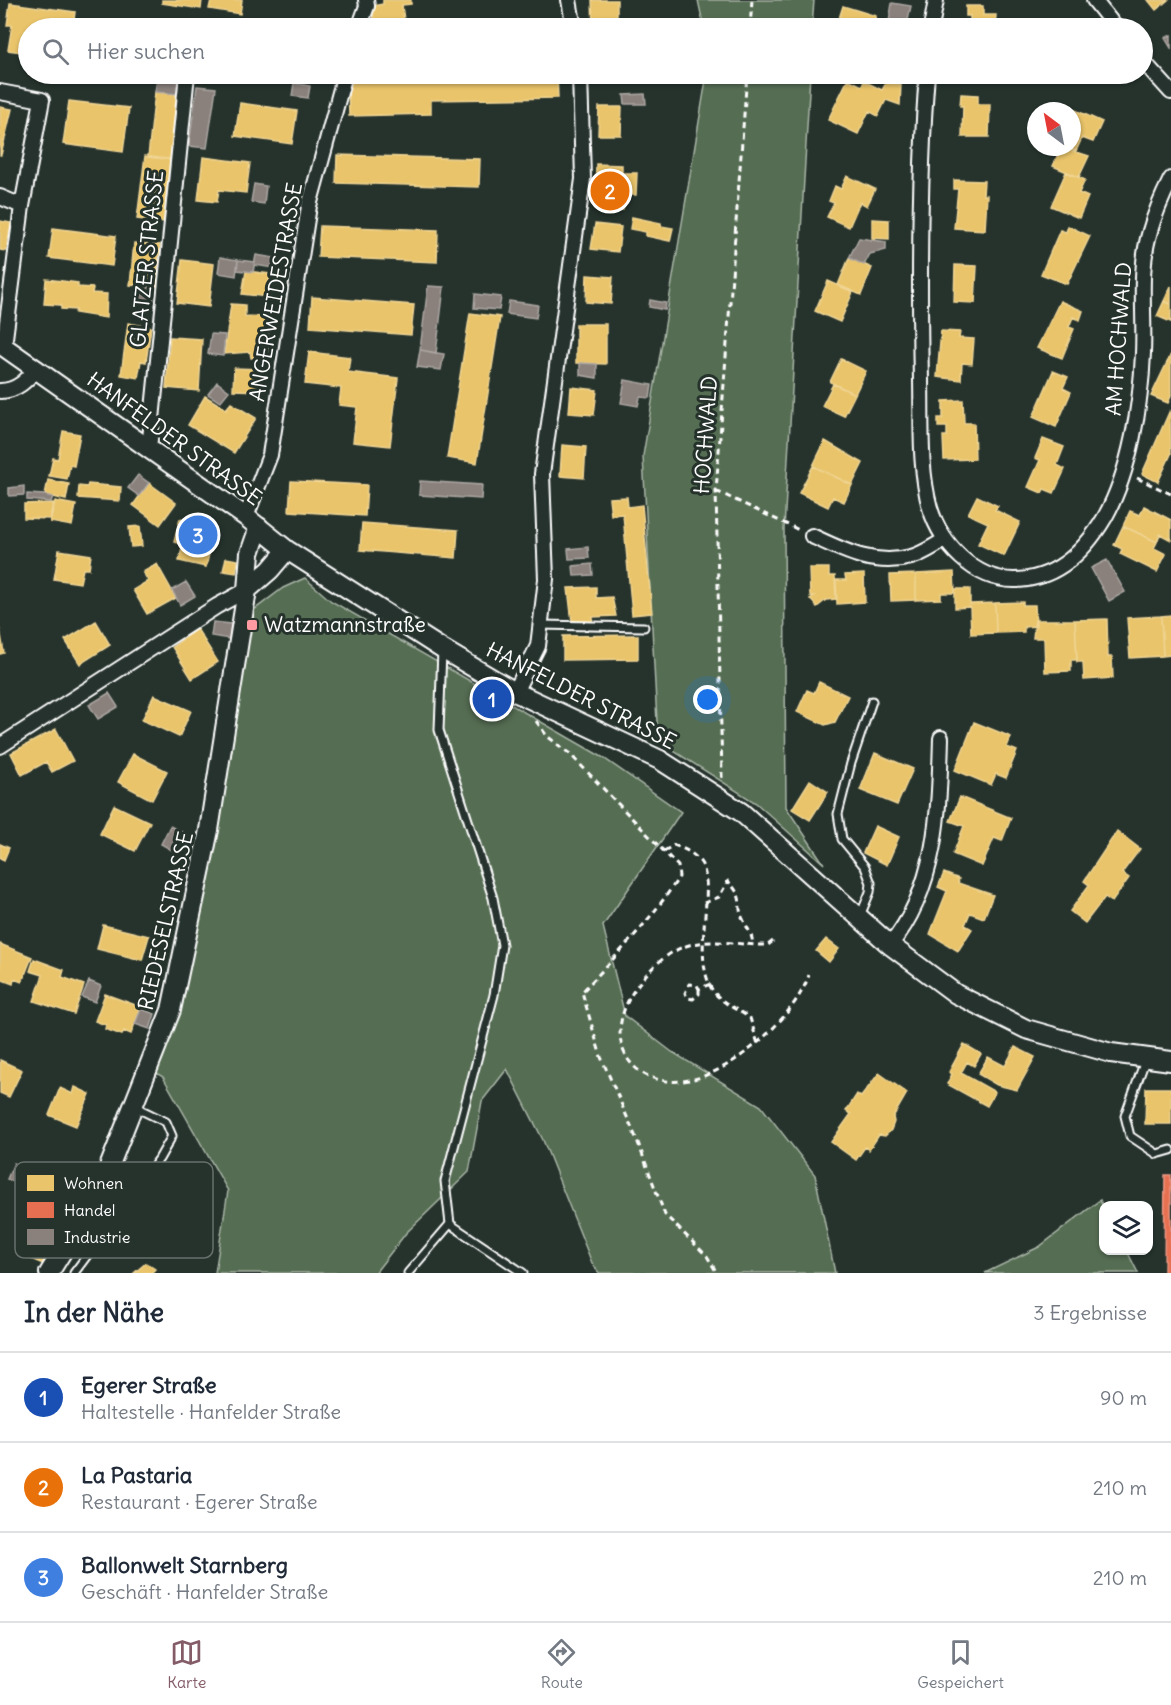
<!DOCTYPE html>
<html lang="de">
<meta charset="utf-8">
<style>
body{margin:0;font-family:Delius,sans-serif;background:#f6f6f7;color:#1f2937}
.controls{position:absolute;right:18px;bottom:18px;display:grid;overflow:hidden;border-radius:12px;box-shadow:0 2px 4px #0004}
.controls button{width:54px;height:54px;display:grid;place-items:center;padding:0;border:0;border-bottom:2px solid #e0e1e3;background:#fff;color:#1f2937;font:30px sans-serif}
.compass{position:absolute;left:1027px;top:102px;width:54px;height:54px;border-radius:50%;background:#fff;box-shadow:0 2px 4px #0004;rotate:328deg}
.you{position:absolute;left:708px;top:700px;width:21px;height:21px;margin:-15px;border:4px solid #fff;border-radius:50%;background:#1a73e8;box-shadow:0 0 0 9px #1a73e833}
.badge{display:grid;place-items:center;width:39px;height:39px;border-radius:50%;background:#845c67;color:#fff;font-size:20px;font-weight:700}
.pin{position:absolute;translate:-50% -50%;border:3px solid #fff;box-shadow:0 2px 6px #0006}
.list{margin:0;padding:0;list-style:none}
h2{display:flex;justify-content:space-between;align-items:center;height:78px;margin:0;padding:0 24px;font-size:26px}
h2 small{font-size:20px;font-weight:400;color:#747a83}
.list li{display:grid;grid-template-columns:39px 1fr auto;gap:18px;align-items:center;box-sizing:border-box;height:90px;padding:0 24px;border-top:2px solid #e0e1e3}
.list b{display:block;font-size:22px;white-space:nowrap}
.list p{margin:0;font-size:20px;white-space:nowrap;color:#747a83}
.list em{font-size:20px;font-style:normal;color:#747a83}
.icon{flex:none;width:33px;height:33px;fill:none;stroke:currentColor;stroke-width:2;stroke-linecap:round;stroke-linejoin:round}
.map{position:relative;flex:none;width:1171px;height:1273px;overflow:hidden}
.search{position:absolute;background:#fff;box-shadow:0 2px 4px #0004;left:18px;right:18px;top:18px;height:66px;display:flex;align-items:center;gap:15px;box-sizing:border-box;padding:0 21px;border-radius:33px;color:#747a83;font-size:22px}
.sheet{height:348px;background:#fff}
nav{display:flex;justify-content:space-around;align-items:center;box-sizing:border-box;height:84px;border-top:2px solid #e0e1e3;background:#fff;font-size:16px;color:#747a83}
nav a{display:grid;justify-items:center;gap:3px}
nav .on{color:#845c67}
.map>svg:first-child{display:block}
</style>
<div class="map">
<svg width="1171" height="1273" viewBox="0 0 1171 1273">
<rect width="100%" height="100%" fill="#26332d"/>
<filter id="ink" filterUnits="userSpaceOnUse"><feTurbulence type="fractalNoise" baseFrequency=".0167" numOctaves="2"/><feDisplacementMap in="SourceGraphic" scale="12" xChannelSelector="R" yChannelSelector="G"/><feConvolveMatrix kernelMatrix="1 2 1 2 8 2 1 2 1" color-interpolation-filters="sRGB"/></filter>
<g filter="url(#ink)">
<path fill="#556d52" stroke="#aab6a8" stroke-width="1.5" d="M 698,0 L 814,0 L 812,28 L 704,28 Z
M 707,74 L 810,74 L 784,529 L 786,807 L 824,864 L 756,803 L 658,741 L 643,456 Z
M 305,578 L 331,601 L 602,757 L 681,812 L 603,926 L 625,1016 L 672,1052 L 761,1106 L 815,1175 L 835,1273 L 599,1273 L 592,1263 L 543,1140 L 507,1069 L 482,1101 L 469,1172 L 406,1233 L 375,1273 L 215,1273 L 228,1191 L 163,1077 L 148,1068 L 209,830 L 242,619 L 283,588 Z
M 1100,1200 L 1103,1207 L 1104,1250 L 1127,1251 L 1138,1273 L 985,1273 L 1039,1247 Z"/>
<path fill="#e9c46a" stroke="#f0d697" stroke-width="1.5" d="M 162,0 L 202,0 L 201,9 L 162,3 Z
M 211,0 L 242,0 L 240,14 L 209,9 Z
M 383,0 L 411,0 L 411,4 L 402,5 L 405,28 L 375,28 L 372,6 L 383,4 Z
M 592,0 L 617,0 L 617,26 L 593,27 Z
M 1148,0 L 1168,0 L 1156,10 Z
M 10,3 L 75,12 L 73,28 L 28,28 L 28,53 L 8,50 L 12,25 L 7,25 Z
M 843,6 L 876,16 L 872,28 L 836,28 Z
M 966,6 L 983,6 L 983,15 L 996,15 L 995,28 L 970,28 L 970,16 L 966,16 Z
M 427,74 L 557,74 L 558,98 L 431,100 L 431,114 L 349,116 L 348,82 L 427,80 Z
M 600,74 L 620,74 L 620,78 L 600,78 Z
M 848,79 L 862,86 L 864,81 L 882,90 L 886,83 L 901,84 L 900,105 L 886,100 L 878,116 L 869,111 L 858,134 L 828,120 Z
M 155,92 L 184,95 L 177,160 L 148,157 Z
M 961,94 L 978,95 L 978,104 L 990,104 L 989,137 L 962,137 L 963,106 L 960,106 Z
M 69,101 L 129,108 L 123,152 L 63,144 Z
M 240,103 L 297,111 L 292,144 L 235,136 Z
M 0,107 L 12,109 L 1,155 L 0,155 Z
M 599,107 L 622,107 L 621,135 L 598,135 Z
M 1075,110 L 1102,122 L 1093,142 L 1082,138 L 1076,151 L 1067,147 L 1072,147 L 1072,117 Z
M 1061,147 L 1089,156 L 1079,177 L 1053,166 Z
M 337,155 L 480,159 L 479,187 L 336,183 Z
M 145,156 L 172,160 L 164,222 L 137,219 Z
M 203,157 L 250,163 L 246,193 L 219,190 L 217,202 L 198,200 Z
M 596,164 L 622,165 L 622,173 L 637,173 L 636,195 L 623,195 L 623,210 L 595,209 Z
M 1066,172 L 1085,180 L 1079,193 L 1088,197 L 1079,218 L 1051,206 Z
M 847,176 L 875,189 L 867,206 L 860,202 L 849,227 L 827,217 L 834,203 L 829,201 L 835,186 L 841,189 Z
M 954,180 L 984,181 L 983,195 L 987,195 L 985,230 L 954,228 L 958,189 L 954,189 Z
M 632,217 L 661,223 L 661,226 L 673,228 L 670,241 L 646,236 L 646,232 L 630,229 Z
M 872,219 L 889,220 L 889,239 L 872,238 Z
M 0,221 L 11,223 L 6,251 L 0,250 Z
M 595,224 L 621,227 L 618,252 L 591,249 Z
M 320,226 L 438,230 L 437,262 L 318,257 Z
M 1068,226 L 1090,236 L 1067,284 L 1041,274 L 1060,230 L 1066,232 Z
M 53,228 L 116,236 L 112,266 L 49,258 Z
M 134,243 L 160,245 L 156,287 L 130,285 Z
M 849,258 L 872,268 L 861,295 L 838,285 Z
M 182,260 L 214,264 L 209,307 L 177,303 Z
M 955,265 L 977,266 L 975,303 L 954,302 Z
M 246,271 L 270,274 L 267,297 L 242,294 Z
M 587,275 L 613,277 L 611,304 L 586,302 Z
M 46,279 L 78,283 L 78,287 L 93,288 L 92,293 L 107,294 L 106,318 L 75,313 L 76,310 L 61,309 L 61,305 L 44,304 Z
M 828,281 L 853,292 L 840,322 L 815,311 Z
M 1171,286 L 1171,304 L 1164,301 Z
M 312,297 L 414,305 L 411,335 L 310,327 Z
M 1060,301 L 1083,311 L 1080,320 L 1073,317 L 1069,327 L 1074,329 L 1062,358 L 1037,348 Z
M 1164,301 L 1171,304 L 1171,322 L 1157,316 Z
M 231,304 L 245,305 L 245,316 L 268,317 L 268,357 L 251,358 L 250,352 L 224,354 Z
M 470,313 L 500,317 L 477,463 L 447,458 Z
M 128,323 L 151,327 L 146,362 L 141,361 L 138,378 L 121,375 Z
M 576,324 L 606,324 L 606,364 L 576,363 Z
M 941,331 L 960,332 L 959,338 L 974,339 L 972,364 L 962,363 L 961,380 L 937,377 Z
M 170,337 L 202,339 L 199,391 L 166,388 Z
M 309,352 L 350,357 L 348,372 L 398,378 L 390,446 L 353,442 L 357,407 L 339,405 L 341,388 L 305,384 Z
M 1171,354 L 1171,396 L 1168,403 L 1151,396 Z
M 841,359 L 866,371 L 855,394 L 830,382 Z
M 234,368 L 264,369 L 263,391 L 233,390 Z
M 1053,371 L 1068,377 L 1063,388 L 1071,392 L 1056,427 L 1033,417 Z
M 833,384 L 855,394 L 844,416 L 822,406 Z
M 571,387 L 597,390 L 594,415 L 569,413 Z
M 205,396 L 226,409 L 231,403 L 256,418 L 234,453 L 188,425 Z
M 963,400 L 964,423 L 974,423 L 975,459 L 944,460 L 943,436 L 947,436 L 947,427 L 938,427 L 938,418 L 943,418 L 943,401 Z
M 1170,410 L 1171,454 L 1158,482 L 1142,474 Z
M 63,431 L 80,434 L 74,466 L 70,465 L 67,479 L 49,476 L 53,458 L 58,459 Z
M 1043,439 L 1064,447 L 1057,465 L 1065,469 L 1054,493 L 1044,489 L 1042,493 L 1028,487 L 1040,460 L 1035,458 Z
M 825,441 L 863,463 L 852,485 L 813,466 Z
M 562,445 L 586,447 L 584,478 L 560,476 Z
M 813,466 L 852,485 L 844,502 L 833,497 L 828,507 L 799,493 Z
M 48,480 L 69,484 L 66,500 L 45,495 Z
M 291,481 L 367,485 L 365,516 L 289,511 Z
M 149,483 L 176,503 L 160,525 L 133,505 Z
M 88,484 L 121,487 L 120,501 L 78,498 L 79,486 L 87,487 Z
M 977,496 L 998,506 L 995,510 L 1020,522 L 1004,556 L 978,544 L 988,523 L 968,514 Z
M 627,497 L 628,507 L 642,505 L 652,613 L 632,615 L 623,514 L 611,515 L 609,498 Z
M 55,501 L 76,505 L 72,526 L 50,522 Z
M 53,503 L 50,519 L 24,518 L 24,504 Z
M 1144,506 L 1171,520 L 1171,540 L 1160,534 L 1157,542 L 1123,526 L 1130,511 L 1140,515 Z
M 180,519 L 215,528 L 206,567 L 179,561 L 183,544 L 174,542 Z
M 362,523 L 458,530 L 456,558 L 360,550 Z
M 140,526 L 142,546 L 131,547 L 129,527 Z
M 1123,526 L 1157,542 L 1154,548 L 1166,554 L 1157,572 L 1120,554 L 1122,549 L 1114,545 Z
M 59,550 L 91,555 L 89,569 L 83,569 L 80,583 L 54,579 Z
M 226,558 L 238,560 L 236,573 L 223,571 Z
M 157,564 L 176,598 L 147,614 L 133,590 L 148,581 L 143,572 Z
M 809,568 L 829,568 L 829,576 L 835,576 L 836,599 L 826,600 L 817,607 L 810,599 L 814,596 L 810,596 Z
M 954,572 L 955,593 L 941,593 L 941,599 L 916,600 L 916,574 Z
M 864,574 L 865,602 L 837,604 L 836,580 L 846,580 L 845,575 Z
M 916,574 L 916,600 L 891,601 L 890,575 Z
M 596,587 L 596,598 L 612,597 L 616,616 L 592,617 L 593,622 L 572,622 L 568,588 Z
M 955,589 L 970,589 L 970,604 L 995,603 L 996,633 L 971,634 L 970,607 L 955,608 Z
M 1023,602 L 1023,605 L 1035,605 L 1036,626 L 1024,627 L 1024,632 L 996,633 L 995,603 Z
M 1171,615 L 1171,655 L 1163,656 L 1161,616 Z
M 1161,616 L 1163,656 L 1130,658 L 1127,618 Z
M 1107,619 L 1108,657 L 1112,657 L 1113,678 L 1084,680 L 1083,662 L 1077,662 L 1075,620 Z
M 1035,620 L 1075,620 L 1077,660 L 1071,660 L 1071,671 L 1045,672 L 1044,638 L 1033,638 Z
M 96,621 L 110,645 L 80,664 L 65,640 Z
M 0,629 L 4,653 L 0,654 Z
M 197,629 L 218,662 L 192,679 L 172,647 Z
M 638,635 L 638,659 L 563,660 L 563,636 Z
M 819,682 L 848,696 L 835,722 L 825,725 L 797,712 L 807,690 L 814,693 Z
M 154,695 L 191,711 L 179,737 L 142,720 Z
M 974,722 L 1011,737 L 1007,747 L 1017,751 L 1006,778 L 996,774 L 991,785 L 955,770 Z
M 56,729 L 73,761 L 52,772 L 46,762 L 22,775 L 11,753 Z
M 875,753 L 913,769 L 897,805 L 860,790 Z
M 133,754 L 167,771 L 152,800 L 118,782 Z
M 810,780 L 828,792 L 810,820 L 792,809 Z
M 960,797 L 1011,818 L 1002,841 L 994,838 L 982,866 L 953,854 L 964,826 L 950,821 Z
M 114,805 L 150,822 L 135,851 L 100,834 Z
M 875,826 L 899,837 L 887,865 L 863,853 Z
M 1117,831 L 1140,849 L 1122,873 L 1129,878 L 1112,902 L 1105,897 L 1085,923 L 1070,911 L 1089,885 L 1084,881 Z
M 0,844 L 9,848 L 4,860 L 0,858 Z
M 944,873 L 959,879 L 958,883 L 993,895 L 984,918 L 970,913 L 965,925 L 972,929 L 958,951 L 930,934 L 947,891 L 938,887 Z
M 103,925 L 149,936 L 142,960 L 97,949 Z
M 826,939 L 839,949 L 829,962 L 816,951 Z
M 0,944 L 32,957 L 22,982 L 14,979 L 13,984 L 0,979 Z
M 34,959 L 64,970 L 62,977 L 84,985 L 74,1014 L 34,1001 L 43,975 L 30,971 Z
M 105,994 L 141,1007 L 131,1034 L 124,1031 L 122,1035 L 105,1029 L 106,1025 L 95,1021 Z
M 964,1044 L 981,1054 L 974,1066 L 967,1062 L 961,1073 L 995,1092 L 987,1106 L 947,1084 L 952,1074 L 949,1072 Z
M 1015,1047 L 1035,1057 L 1017,1090 L 997,1085 L 978,1074 L 988,1057 L 1005,1066 Z
M 0,1060 L 22,1070 L 9,1097 L 0,1093 Z
M 879,1073 L 907,1093 L 893,1117 L 894,1122 L 891,1130 L 885,1136 L 879,1135 L 869,1150 L 865,1147 L 856,1160 L 831,1142 L 851,1114 L 846,1111 L 857,1094 L 861,1097 Z
M 75,1087 L 90,1094 L 76,1126 L 49,1115 L 60,1088 L 73,1094 Z
M 1146,1088 L 1171,1088 L 1171,1124 L 1145,1124 Z
M 33,1249 L 47,1256 L 43,1264 L 29,1258 Z
M 146,1263 L 155,1269 L 151,1273 L 134,1273 Z"/>
<path fill="#e76f51" stroke="#ee9a85" stroke-width="1.5" d="M 1165,1175 L 1171,1175 L 1171,1273 L 1164,1273 Z"/>
<path fill="#8a817c" stroke="#ada7a3" stroke-width="1.5" d="M 892,3 L 911,6 L 907,25 L 889,22 Z
M 1171,35 L 1171,48 L 1165,38 Z
M 157,79 L 181,82 L 179,94 L 155,92 Z
M 294,83 L 310,86 L 308,98 L 292,96 Z
M 197,86 L 216,88 L 207,148 L 189,146 Z
M 645,94 L 646,104 L 625,104 L 624,95 Z
M 254,184 L 266,186 L 264,204 L 251,202 Z
M 859,238 L 886,242 L 886,250 L 870,254 L 864,265 L 849,258 Z
M 256,255 L 275,258 L 273,268 L 254,265 Z
M 220,257 L 238,260 L 236,276 L 218,273 Z
M 238,260 L 255,262 L 253,272 L 237,270 Z
M 136,285 L 154,287 L 153,301 L 135,299 Z
M 428,286 L 444,287 L 436,353 L 420,350 Z
M 475,294 L 501,297 L 499,310 L 474,308 Z
M 650,300 L 666,303 L 665,310 L 649,307 Z
M 509,301 L 538,305 L 536,318 L 507,314 Z
M 211,334 L 225,335 L 223,356 L 208,354 Z
M 420,350 L 444,354 L 441,370 L 417,367 Z
M 580,363 L 597,364 L 597,378 L 580,375 Z
M 625,380 L 652,385 L 650,398 L 640,397 L 638,406 L 621,403 Z
M 217,382 L 229,391 L 220,402 L 208,394 Z
M 138,475 L 149,483 L 139,496 L 128,488 Z
M 420,481 L 482,485 L 481,499 L 419,495 Z
M 24,486 L 24,495 L 9,496 L 9,488 Z
M 27,494 L 45,495 L 53,497 L 51,502 L 27,500 Z
M 588,547 L 589,558 L 569,559 L 568,549 Z
M 1107,560 L 1125,592 L 1109,601 L 1091,568 Z
M 592,564 L 593,575 L 574,576 L 573,566 Z
M 186,582 L 195,596 L 180,605 L 172,590 Z
M 213,622 L 231,624 L 229,639 L 211,636 Z
M 109,693 L 118,707 L 98,719 L 89,705 Z
M 170,826 L 186,834 L 177,853 L 161,844 Z
M 89,981 L 101,986 L 95,1002 L 82,997 Z
M 141,1009 L 155,1014 L 150,1029 L 135,1024 Z
M 14,1163 L 29,1170 L 22,1185 L 7,1179 Z"/>
<g fill="none" stroke-linecap="round" stroke-linejoin="round">
<defs>
<path id="lane" d="M 540,625 L 644,627
M 860,916 L 870,892 L 871,883 L 865,867 L 842,839 L 838,814 L 851,763 L 872,701
M 1146,1058 L 1125,1116 L 1130,1136 L 1157,1154 L 1171,1150
M 450,1224 L 523,1273
M 74,1273 L 159,1159 L 172,1136 L 166,1122 L 135,1107
M 408,1273 L 450,1224 L 445,1181 L 494,995 L 502,945 L 493,898 L 439,730 L 442,651"/>
<path id="street" d="M 569,0 L 574,28
M 1094,0 L 1116,28
M 359,28 L 367,6 L 366,0
M 931,28 L 936,0
M 1142,60 L 1171,92
M 927,74 C 919,175 919,279 921,381 C 922,422 919,468 930,508 C 941,544 974,580 1014,580 C 1056,580 1085,551 1105,517 C 1130,472 1141,405 1143,353 C 1145,313 1138,270 1150,231 C 1155,213 1163,195 1171,179
M 0,92 L 42,100 L 22,206
M 0,197 L 22,206 L 4,346
M 0,391 C 17,391 27,380 37,368
M 149,449 L 187,74
M 246,517 L 270,455 L 309,206 L 345,74
M 812,536 C 844,551 875,567 911,557 C 923,554 935,545 945,540
M 515,692 L 538,646 L 546,579 L 542,474 L 583,179 L 580,74
M 0,746 L 217,606 L 247,590
M 890,945 C 938,888 939,808 941,738"/>
<path id="secondary" d="M 0,344 L 246,517 L 287,550 L 442,649 L 515,692 L 660,760 L 741,812 L 890,945 L 956,994 L 1026,1029 L 1111,1053 L 1171,1061
M 247,590 L 270,570 L 287,550
M 49,1273 L 100,1190 L 171,1010 L 209,830 L 247,590 L 250,553 L 259,527"/>
</defs>
<use href="#lane" stroke="#fff" stroke-width="11"/>
<use href="#street" stroke="#fff" stroke-width="18"/>
<use href="#secondary" stroke="#fff" stroke-width="22"/>
<path stroke="#fff" stroke-width="3" stroke-dasharray="6 4.5" stroke-linecap="butt" d="M 750,28 L 752,0
M 1137,478 L 1171,494
M 716,491 L 799,530
M 536,721 L 547,736 L 570,754 L 678,866 L 679,877 C 652,919 616,956 582,992 L 601,1057 L 637,1140 L 665,1215 L 707,1256 L 717,1273
M 722,778 L 716,491 L 747,74
M 664,851 L 674,845 C 685,849 694,853 701,863 C 717,888 690,956 713,991 C 722,1003 738,1010 750,1018 L 758,1044
M 704,903 L 719,897 L 728,881 C 747,901 735,903 743,919 C 748,930 752,933 753,945
M 773,941 L 768,945 C 741,946 712,937 686,946 C 664,953 641,977 630,997 C 599,1054 645,1097 704,1076 C 743,1062 796,1014 809,975
M 699,989 L 699,994 L 693,999 L 688,998 L 685,993 L 689,984 L 697,985 L 699,989 L 710,984"/>
<use href="#lane" stroke="#26332d" stroke-width="7"/>
<use href="#street" stroke="#26332d" stroke-width="14"/>
<use href="#secondary" stroke="#26332d" stroke-width="18"/>
</g>
</g>
<rect fill="#ff9aa2" stroke="#26332d" stroke-width="2" x="246" y="619" width="12" height="12" rx="3"/>
<g text-anchor="middle" stroke-width="6" stroke-linejoin="round" paint-order="stroke">
<g font-size="21" fill="#fff" stroke="#26332d">
<text transform="translate(147 259) rotate(-84)" y="7">GLATZER STRASSE</text>
<text transform="translate(276 292) rotate(-80)" y="7">ANGERWEIDESTRASSE</text>
<text transform="translate(1119 339) rotate(-86)" y="7">AM HOCHWALD</text>
<text transform="translate(706 435) rotate(-86)" y="7">HOCHWALD</text>
<text transform="translate(174 439) rotate(36)" y="7">HANFELDER STRASSE</text>
<text transform="translate(581 696) rotate(27)" y="7">HANFELDER STRASSE</text>
<text transform="translate(166 921) rotate(-77)" y="7">RIEDESELSTRASSE</text>
</g>
<g font-size="21" fill="#fff" stroke="#26332d" text-anchor="start">
<text x="264" y="632">Watzmannstraße</text>
</g>
</g>
<rect x="15" y="1162" width="198" height="96" rx="9" fill="#26332d" stroke="#67706c" stroke-width="1.5"/>
<rect x="27" y="1175" width="27" height="16" fill="#e9c46a"/>
<rect x="27" y="1202" width="27" height="16" fill="#e76f51"/>
<rect x="27" y="1229" width="27" height="16" fill="#8a817c"/>
<g font-size="16" fill="#fff">
<text x="64" y="1189">Wohnen</text>
<text x="64" y="1216">Handel</text>
<text x="64" y="1243">Industrie</text>
</g>
</svg>
<div class="controls">
<button><svg class="icon" aria-label="layers" viewBox="0 0 24 24"><path d="M12 4l9 5-9 5-9-5zM3 14l9 5 9-5"/></svg></button>
</div>
<svg class="compass" viewBox="-18 -18 36 36"><path d="M0-13l5 13h-10z" fill="#e53935"/><path d="M0 13l5-13h-10z" fill="#747a83"/></svg>
<div class="you"></div>
<div class="pin badge" style="left:492px;top:699px;background:#1a4fb4">1</div>
<div class="pin badge" style="left:610px;top:191px;background:#e8710a">2</div>
<div class="pin badge" style="left:198px;top:535px;background:#3f7fe0">3</div>
<div class="search"><svg class="icon" aria-label="search" viewBox="0 0 24 24"><circle cx="10" cy="10" r="6"/><path d="M15 15l6 6"/></svg>Hier suchen</div>
</div>
<section class="sheet">
<h2>In der Nähe<small>3 Ergebnisse</small></h2>
<ul class="list">
<li><span class="badge" style="background:#1a4fb4">1</span><div><b>Egerer Straße</b><p>Haltestelle · Hanfelder Straße</p></div><em>90 m</em></li>
<li><span class="badge" style="background:#e8710a">2</span><div><b>La Pastaria</b><p>Restaurant · Egerer Straße</p></div><em>210 m</em></li>
<li><span class="badge" style="background:#3f7fe0">3</span><div><b>Ballonwelt Starnberg</b><p>Geschäft · Hanfelder Straße</p></div><em>210 m</em></li>
</ul>
</section>
<nav>
<a class="on"><svg class="icon" aria-label="map" viewBox="0 0 24 24"><path d="M3 6l6-2 6 2 6-2v14l-6 2-6-2-6 2zM9 4v14M15 6v14"/></svg>Karte</a>
<a><svg class="icon" aria-label="directions" viewBox="0 0 24 24"><path d="M12 3l9 9-9 9-9-9zM9 14v-3h6M13 9l2 2-2 2"/></svg>Route</a>
<a><svg class="icon" aria-label="saved" viewBox="0 0 24 24"><path d="M7 4h10v16l-5-4-5 4z"/></svg>Gespeichert</a>
</nav>
